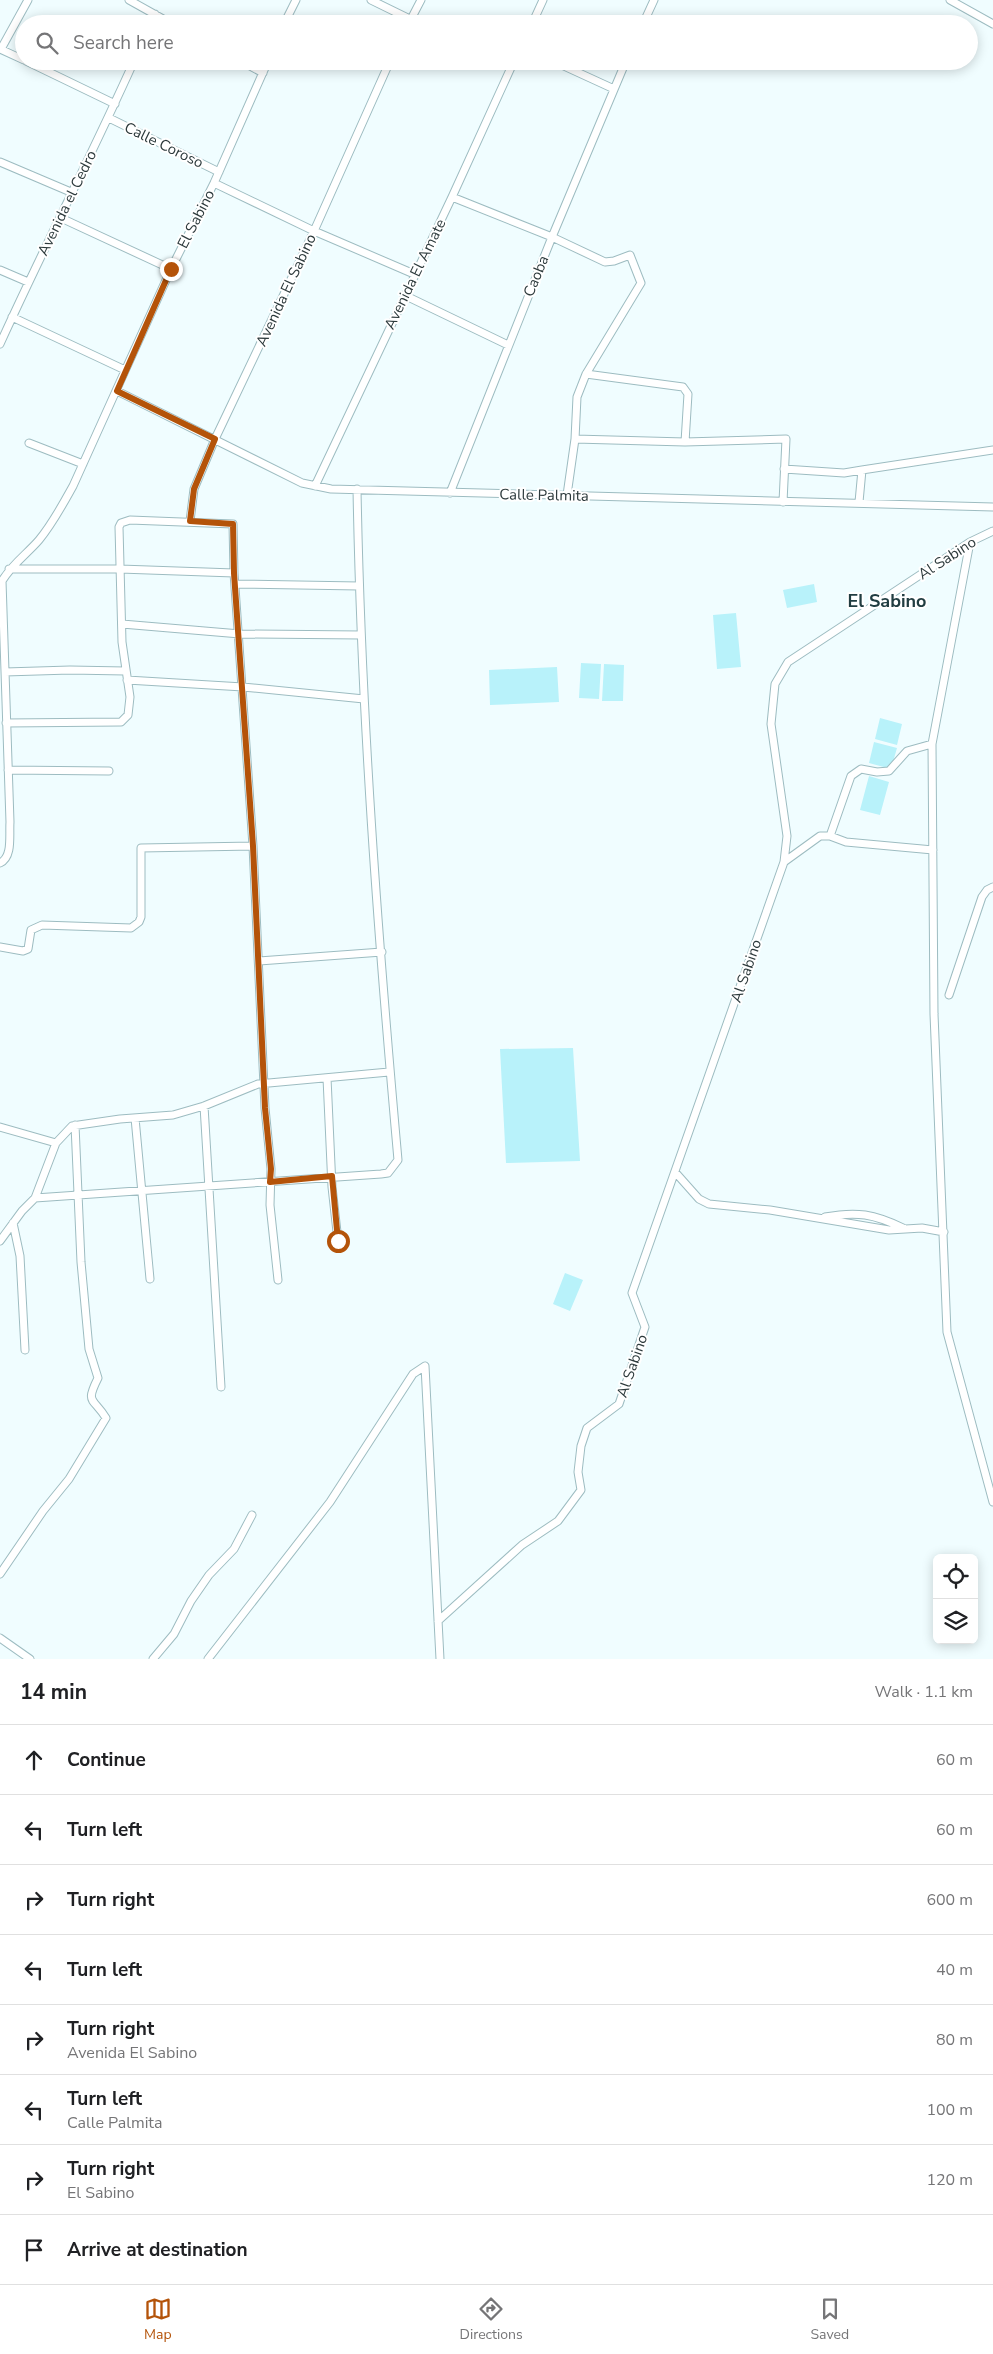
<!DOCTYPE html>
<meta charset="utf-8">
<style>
body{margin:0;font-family:"Nunito Sans",sans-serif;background:#f6f6f6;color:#202124}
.controls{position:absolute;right:15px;bottom:15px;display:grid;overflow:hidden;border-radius:8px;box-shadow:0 2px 12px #0003}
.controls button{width:45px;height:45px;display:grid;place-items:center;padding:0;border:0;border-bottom:1px solid #e0e0e0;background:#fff;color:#202124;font:25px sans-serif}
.stop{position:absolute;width:15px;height:15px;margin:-11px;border:4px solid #b45309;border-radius:50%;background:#fff}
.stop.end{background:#b45309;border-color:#fff;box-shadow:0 1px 5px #0008}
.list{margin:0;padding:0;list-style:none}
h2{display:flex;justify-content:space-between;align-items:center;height:65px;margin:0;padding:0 20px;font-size:21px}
h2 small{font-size:16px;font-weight:400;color:#757577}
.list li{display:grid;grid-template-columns:32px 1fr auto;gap:15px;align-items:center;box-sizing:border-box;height:70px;padding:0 20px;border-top:1px solid #e0e0e0}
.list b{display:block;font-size:19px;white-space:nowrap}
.list p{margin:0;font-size:16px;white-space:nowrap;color:#757577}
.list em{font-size:16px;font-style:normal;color:#757577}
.icon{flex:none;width:28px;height:28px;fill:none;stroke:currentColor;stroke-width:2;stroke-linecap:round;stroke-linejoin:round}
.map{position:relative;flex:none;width:993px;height:1659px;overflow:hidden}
.search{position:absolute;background:#fff;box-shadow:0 2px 12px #0003;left:15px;right:15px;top:15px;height:55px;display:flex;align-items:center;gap:12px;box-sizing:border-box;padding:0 18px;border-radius:28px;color:#757577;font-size:19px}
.sheet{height:625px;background:#fff}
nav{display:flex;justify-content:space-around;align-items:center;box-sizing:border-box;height:70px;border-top:1px solid #e0e0e0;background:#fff;font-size:14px;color:#757577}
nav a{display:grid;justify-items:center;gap:2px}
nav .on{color:#b45309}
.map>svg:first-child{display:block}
</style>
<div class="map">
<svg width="993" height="1659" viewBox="0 0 993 1659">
<rect width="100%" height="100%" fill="#f0fdff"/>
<path fill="#b8f2fa" d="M 814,584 L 817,602 L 787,608 L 783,590 Z
M 736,613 L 741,667 L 717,669 L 713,615 Z
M 581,663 L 601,664 L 599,699 L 579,698 Z
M 604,664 L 624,665 L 623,701 L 602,701 Z
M 557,667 L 559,702 L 490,705 L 489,670 Z
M 880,718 L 902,724 L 897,745 L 875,739 Z
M 874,742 L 897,748 L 891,769 L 869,763 Z
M 869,776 L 889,782 L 880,815 L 860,810 Z
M 573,1048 L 580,1161 L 506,1163 L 500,1049 Z
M 565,1273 L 583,1280 L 570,1311 L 553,1304 Z"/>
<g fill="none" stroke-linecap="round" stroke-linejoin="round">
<defs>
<path id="minor" d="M 129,0 L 172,24
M 371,0 L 420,24
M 950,0 L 993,24
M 409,23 L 421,0
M 151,24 L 155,14
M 284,24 L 296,0
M 532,24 L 543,0
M 643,24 L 654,0
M 0,49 L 24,60
M 1,49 L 28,0
M 26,61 L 115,104
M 241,61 L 263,73
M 553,61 L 614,89
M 109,118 L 219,172
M 0,162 L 73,193
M 214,183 L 314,231 L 414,274
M 452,197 L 552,237 L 605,262 L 614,261 L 630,255 L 641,283 L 586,374 L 577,397 L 575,439 L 567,495
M 61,218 L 171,269
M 0,270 L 28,282
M 404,295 L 508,345
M 12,317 L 125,370
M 0,344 C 43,249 91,157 134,61
M 586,374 L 683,387 L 688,394 L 685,442
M 117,391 L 302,483 L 331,489 L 993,507
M 575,439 L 685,442 L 786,439 L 783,502
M 29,443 L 83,464
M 784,469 L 844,473 L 862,470
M 315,486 L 452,197 L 514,61
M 450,493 L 552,237 L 626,61
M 859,502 L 862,470 L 993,450
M 190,521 L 194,489 L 215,439 L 314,231 L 390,61
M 970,542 L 932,744 L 934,1014 L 947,1332 L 993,1502
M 9,569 L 120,569 L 234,573
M 235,584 L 359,586
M 122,624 L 240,634 L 361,635
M 5,672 L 70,670 L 125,671
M 127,680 L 243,687 L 364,699
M 6,723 L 121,722 L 128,715 L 130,697 L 122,642 L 119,527 L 121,523 L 130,520 L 233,524 L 234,573 L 253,846 L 265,1108 L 271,1169 L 270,1205 L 278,1280
M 8,770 L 109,771
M 830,836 L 851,776 L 861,769 L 877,772 L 889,771 L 907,751 L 932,744
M 784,862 L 820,836 L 830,836 L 846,842 L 933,850
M 0,863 C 13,857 9,835 10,822 L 2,581 C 12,564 27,554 39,540 C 53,523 63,504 73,486 L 171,269 L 214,183 L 268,61
M 0,947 L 23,951 L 28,949 L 31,930 L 42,925 L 131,928 L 139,922 L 141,917 L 141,848 L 253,846
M 259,961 L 382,952
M 949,995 L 982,897 L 987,890 L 993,887
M 327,1078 L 332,1187 L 338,1241
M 204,1106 L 221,1387
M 135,1118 L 150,1279
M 0,1127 L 56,1143
M 675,1172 L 699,1199 L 709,1204 L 770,1210 L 889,1230 L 922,1228 L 944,1232
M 35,1198 L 381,1174 L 388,1173 L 398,1160 C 378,937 361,713 357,489
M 825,1217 C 857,1211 874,1214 903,1228
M 13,1223 L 20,1256 L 25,1350
M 0,1241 L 22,1211 L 35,1198 L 56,1143 L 72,1126 L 120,1119 L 173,1115 L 204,1106 L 258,1084 L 389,1072
M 0,1574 L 43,1511 L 69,1479 L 106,1418 C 93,1397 85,1404 98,1378 L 89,1349 L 81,1262 L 75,1125
M 438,1621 L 522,1545 L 558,1521 L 581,1490 L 578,1472 L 581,1446 L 587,1428 L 619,1404 L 645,1327 L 632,1293 L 784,862 L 787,836 L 771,724 L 775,684 L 788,662 L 970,542 L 993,531
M 0,1638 L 30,1659
M 153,1659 L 174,1634 L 191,1601 L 209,1575 L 234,1549 L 252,1515
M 208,1659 L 330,1502 L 413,1374 L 425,1366 L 440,1659"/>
</defs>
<use href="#minor" stroke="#9dbcc1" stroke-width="9"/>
<use href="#minor" stroke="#fff" stroke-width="7"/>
</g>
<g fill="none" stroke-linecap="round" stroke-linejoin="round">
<path stroke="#b45309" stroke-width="6" d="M 171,269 L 117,391 L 215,439 L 194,489 L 190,521 L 233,524 L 234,573 L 253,846 L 265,1108 L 271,1169 L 270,1182 L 332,1176 L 338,1241"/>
</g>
<g text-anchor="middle" stroke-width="4" stroke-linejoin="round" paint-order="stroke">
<g font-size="15" fill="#2d3a3c" stroke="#fff">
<text transform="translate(164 145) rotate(26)" y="5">Calle Coroso</text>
<text transform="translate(67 203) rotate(-64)" y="5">Avenida el Cedro</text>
<text transform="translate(196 219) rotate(-63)" y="5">El Sabino</text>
<text transform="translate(415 274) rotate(-64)" y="5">Avenida El Amate</text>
<text transform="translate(536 276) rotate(-68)" y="5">Caoba</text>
<text transform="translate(286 290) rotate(-65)" y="5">Avenida El Sabino</text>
<text transform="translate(544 495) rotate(1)" y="5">Calle Palmita</text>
<text transform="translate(947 558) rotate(-33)" y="5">Al Sabino</text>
<text transform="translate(746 971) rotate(-71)" y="5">Al Sabino</text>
<text transform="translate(632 1366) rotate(-71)" y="5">Al Sabino</text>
</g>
<g font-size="18" font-weight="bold" fill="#213d41" stroke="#fff">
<text x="887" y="607">El Sabino</text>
</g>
</g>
</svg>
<div class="controls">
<button><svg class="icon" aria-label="locate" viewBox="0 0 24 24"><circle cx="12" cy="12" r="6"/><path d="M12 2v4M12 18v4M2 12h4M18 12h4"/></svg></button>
<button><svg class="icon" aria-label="layers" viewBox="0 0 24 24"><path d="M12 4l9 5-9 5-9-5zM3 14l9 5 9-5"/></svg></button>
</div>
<div class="stop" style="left:338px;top:1241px"></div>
<div class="stop end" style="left:171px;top:269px"></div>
<div class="search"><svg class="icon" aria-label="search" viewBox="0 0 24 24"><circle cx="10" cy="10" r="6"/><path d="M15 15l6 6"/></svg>Search here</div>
</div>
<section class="sheet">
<h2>14 min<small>Walk · 1.1 km</small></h2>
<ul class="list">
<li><svg class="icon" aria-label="ahead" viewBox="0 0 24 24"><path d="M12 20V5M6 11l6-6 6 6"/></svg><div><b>Continue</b></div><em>60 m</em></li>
<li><svg class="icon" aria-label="left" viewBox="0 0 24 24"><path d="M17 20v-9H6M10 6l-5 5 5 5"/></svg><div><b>Turn left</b></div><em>60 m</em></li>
<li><svg class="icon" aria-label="right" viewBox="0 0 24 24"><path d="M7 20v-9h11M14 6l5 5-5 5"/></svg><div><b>Turn right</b></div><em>600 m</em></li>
<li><svg class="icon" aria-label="left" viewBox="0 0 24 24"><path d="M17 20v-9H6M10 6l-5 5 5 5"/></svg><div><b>Turn left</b></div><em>40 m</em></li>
<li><svg class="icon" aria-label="right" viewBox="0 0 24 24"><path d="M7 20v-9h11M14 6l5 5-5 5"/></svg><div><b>Turn right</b><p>Avenida El Sabino</p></div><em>80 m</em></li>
<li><svg class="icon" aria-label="left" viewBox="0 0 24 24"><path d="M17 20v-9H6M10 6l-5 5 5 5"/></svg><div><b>Turn left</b><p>Calle Palmita</p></div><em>100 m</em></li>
<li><svg class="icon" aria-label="right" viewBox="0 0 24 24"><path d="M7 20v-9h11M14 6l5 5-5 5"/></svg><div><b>Turn right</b><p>El Sabino</p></div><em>120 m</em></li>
<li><svg class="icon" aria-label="arrive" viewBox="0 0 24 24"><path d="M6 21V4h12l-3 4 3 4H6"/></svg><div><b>Arrive at destination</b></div></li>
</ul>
</section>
<nav>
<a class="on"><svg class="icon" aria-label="map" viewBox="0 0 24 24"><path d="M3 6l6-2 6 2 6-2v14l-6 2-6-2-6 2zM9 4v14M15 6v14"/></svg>Map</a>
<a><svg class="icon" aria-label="directions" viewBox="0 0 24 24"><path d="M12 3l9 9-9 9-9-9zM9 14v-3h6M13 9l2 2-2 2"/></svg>Directions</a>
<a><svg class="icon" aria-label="saved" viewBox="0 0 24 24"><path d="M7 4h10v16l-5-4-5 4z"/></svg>Saved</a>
</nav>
